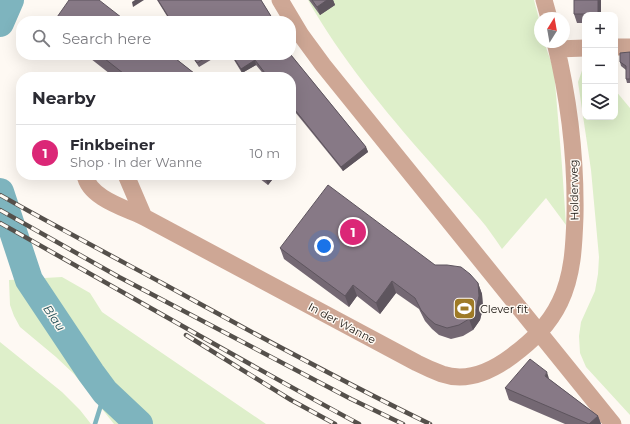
<!DOCTYPE html>
<meta charset="utf-8">
<style>
body{margin:0;font-family:Montserrat,sans-serif;background:#f2f2f3;color:#2b2b33}
.controls{position:absolute;right:12px;top:12px;display:grid;overflow:hidden;border-radius:8px;box-shadow:0 4px 16px #0002}
.controls button{width:36px;height:36px;display:grid;place-items:center;padding:0;border:0;border-bottom:1px solid #e1e1e2;background:#fff;color:#2b2b33;font:20px sans-serif}
.compass{position:absolute;left:534px;top:12px;width:36px;height:36px;border-radius:50%;background:#fff;box-shadow:0 4px 16px #0002;rotate:11deg}
.you{position:absolute;left:324px;top:246px;width:14px;height:14px;margin:-10px;border:3px solid #fff;border-radius:50%;background:#1a73e8;box-shadow:0 0 0 6px #1a73e833}
.badge{display:grid;place-items:center;width:26px;height:26px;border-radius:50%;background:#db2777;color:#fff;font-size:13px;font-weight:700}
.pin{position:absolute;translate:-50% -50%;border:2px solid #fff;box-shadow:0 1px 4px #0006}
.list{margin:0;padding:0;list-style:none}
h2{display:flex;justify-content:space-between;align-items:center;height:52px;margin:0;padding:0 16px;font-size:17px}
h2 small{font-size:13px;font-weight:400;color:#7c7c81}
.list li{display:grid;grid-template-columns:26px 1fr auto;gap:12px;align-items:center;box-sizing:border-box;height:56px;padding:0 16px;border-top:1px solid #e1e1e2}
.list b{display:block;font-size:15px;white-space:nowrap}
.list p{margin:0;font-size:13px;white-space:nowrap;color:#7c7c81}
.list em{font-size:13px;font-style:normal;color:#7c7c81}
.icon{flex:none;width:22px;height:22px;fill:none;stroke:currentColor;stroke-width:2;stroke-linecap:round;stroke-linejoin:round}
.map{position:relative;flex:none;width:630px;height:424px;overflow:hidden}
.search{position:absolute;background:#fff;box-shadow:0 4px 16px #0002;left:16px;top:16px;width:280px;height:44px;display:flex;align-items:center;gap:10px;box-sizing:border-box;padding:0 14px;border-radius:16px;color:#7c7c81;font-size:15px}
.panel{position:absolute;background:#fff;box-shadow:0 4px 16px #0002;left:16px;top:72px;width:280px;height:108px;border-radius:16px}
.map>svg:first-child{display:block}
</style>
<div class="map">
<svg width="630" height="424" viewBox="0 0 630 424">
<rect width="100%" height="100%" fill="#fef9f3"/>
<path fill="#deefca" d="M 308,0 L 534,0 L 540,23 L 540,42 L 544,42 L 554,70 L 562,166 L 566,225 L 546,198 L 502,249 C 495,239 488,228 480,219 C 463,199 445,180 428,160 C 385,111 340,57 308,0 Z
M 585,62 L 585,117 L 615,117 L 615,90 L 630,108 L 630,415 L 586,367 L 580,353 L 579,336 L 581,322 L 595,291 L 598,274 L 599,257 L 591,170 L 578,82 Z
M 62,277 L 90,293 L 102,312 L 266,424 L 114,424 L 74,374 L 56,357 L 20,327 L 14,316 L 10,305 L 9,280 Z
M 0,342 L 62,392 L 80,410 L 91,424 L 0,424 Z"/>
<g fill="none" stroke-linecap="round" stroke-linejoin="round">
<path stroke="#7eb4be" stroke-width="4.5" d="M 95,424 L 105,392"/>
<path stroke="#7eb4be" stroke-width="28" d="M 0,23 L 10,0
M 0,192 L 29,280 L 91,373 L 105,392 L 139,424"/>
<path stroke="#cea795" stroke-width="17" d="M 280,0 L 301,35 L 323,65 L 613,424
M 544,0 L 549,18
M 615,47 L 630,47
M 557,49 L 585,48
M 85,175 C 89,198 125,208 144,217 L 126,175
M 144,217 L 417,363 C 425,367 434,371 442,374 C 468,383 492,371 512,356 C 532,341 549,325 560,302 C 573,275 574,245 575,216 C 576,157 569,99 555,42"/>
<defs>
<path id="rail" d="M 0,195 C 53,225 108,254 162,283 C 251,332 339,380 430,424
M 0,210 L 119,277 L 351,399 L 403,424
M 0,223 C 120,290 238,359 359,424
M 186,335 L 291,400 L 335,424"/>
</defs>
<use href="#rail" stroke="#55504b" stroke-width="4.5"/>
<use href="#rail" stroke="#fef9f3" stroke-width="3" stroke-dasharray="9" stroke-linecap="butt"/>
</g>
<path fill="#746873" d="M 157,0 L 261,0 L 274,21 L 170,21 Z
M 309,0 L 333,0 L 335,5 L 320,15 Z
M 574,0 L 601,0 L 601,15 L 585,15 L 585,23 L 577,23 L 574,14 Z
M 630,52 L 630,83 L 627,83 L 626,79 L 626,70 L 621,66 L 620,62 Z
M 86,55 L 171,55 L 199,77 L 114,77 Z
M 191,55 L 219,55 L 199,67 Z
M 231,55 L 291,55 L 366,147 L 368,152 L 343,171 L 291,107 L 291,77 L 266,77 L 256,65 L 242,73 Z
M 255,175 L 276,175 L 268,185 Z
M 280,248 L 435,265 L 478,283 L 482,294 L 483,308 L 480,320 L 473,330 L 463,336 L 451,339 L 439,335 L 432,329 L 425,321 L 419,309 L 396,293 L 380,314 L 357,296 L 349,307 L 284,259 Z
M 549,379 L 598,416 L 601,424 L 565,424 L 509,400 L 505,388 Z"/>
<path fill="#5e555e" d="M 135,0 L 144,0 L 133,7 L 132,2 Z
M 327,0 L 333,0 L 335,5 L 320,15 L 317,7 Z
M 598,0 L 601,0 L 601,15 L 599,15 L 598,14 Z
M 255,60 L 256,65 L 242,73 L 241,69 Z
M 366,147 L 368,152 L 343,171 L 341,167 Z
M 264,175 L 276,175 L 268,185 Z
M 392,281 L 396,293 L 380,314 L 376,303 Z
M 478,283 L 482,294 L 483,308 L 480,320 L 473,330 L 469,319 Z
M 353,285 L 357,296 L 349,307 L 345,296 Z
M 547,372 L 551,385 L 545,376 Z
M 598,416 L 601,424 L 589,424 Z"/>
<path fill="#877986" stroke="#5e555e" d="M 69,0 L 99,0 L 126,21 L 56,21 L 55,20 Z
M 158,0 L 261,0 L 274,21 L 171,21 Z
M 312,0 L 327,0 L 317,7 Z
M 574,0 L 598,0 L 598,14 L 574,14 Z
M 630,52 L 630,79 L 626,79 L 626,66 L 620,62 L 620,53 Z
M 100,55 L 171,55 L 199,77 L 128,77 Z
M 192,55 L 211,55 L 197,63 Z
M 232,55 L 291,55 L 366,147 L 341,167 L 291,105 L 291,77 L 268,77 L 255,60 L 241,69 Z
M 328,185 L 435,265 L 447,265 L 461,267 L 470,274 L 478,283 L 479,296 L 476,309 L 469,319 L 459,325 L 447,328 L 435,324 L 428,318 L 421,310 L 415,298 L 392,281 L 376,303 L 353,285 L 345,296 L 280,248 Z
M 530,359 L 547,372 L 545,376 L 598,416 L 589,424 L 505,388 Z"/>
<defs>
<symbol id="stadium-square" viewBox="-11 -11 22 22"><rect x="-9" y="-9" width="18" height="18" rx="4" fill="#9e7a26" stroke="#fef9f3"/><path d="M0-5a6.5 5 0 1 0 0 10a6.5 5 0 1 0 0-10ZM-3.5-1.8h7v3.6h-7Z" fill="#fff"/></symbol>
</defs>
<g fill-rule="evenodd">
<use href="#stadium-square" x="452" y="296" width="25" height="25"/>
</g>
<g text-anchor="middle" stroke-width="3" stroke-linejoin="round" paint-order="stroke">
<g font-size="11" fill="#16110c" stroke="#fef9f3">
<text transform="translate(574 190) rotate(-91)" y="4">Holderweg</text>
<text transform="translate(342 323) rotate(28)" y="4">In der Wanne</text>
</g>
<g font-size="11" fill="#16110c" stroke="#fef9f3" text-anchor="start">
<text x="480" y="313">Clever fit</text>
</g>
<g font-size="12" font-style="italic" fill="#1a4a52" stroke="#fef9f3">
<text transform="translate(54 318) rotate(56)" y="4">Blau</text>
</g>
</g>
</svg>
<div class="controls">
<button>+</button>
<button>−</button>
<button><svg class="icon" aria-label="layers" viewBox="0 0 24 24"><path d="M12 4l9 5-9 5-9-5zM3 14l9 5 9-5"/></svg></button>
</div>
<svg class="compass" viewBox="-18 -18 36 36"><path d="M0-13l5 13h-10z" fill="#e53935"/><path d="M0 13l5-13h-10z" fill="#7c7c81"/></svg>
<div class="you"></div>
<div class="pin badge" style="left:353px;top:232px">1</div>
<div class="search"><svg class="icon" aria-label="search" viewBox="0 0 24 24"><circle cx="10" cy="10" r="6"/><path d="M15 15l6 6"/></svg>Search here</div>
<section class="panel">
<h2>Nearby<small></small></h2>
<ul class="list">
<li><span class="badge">1</span><div><b>Finkbeiner</b><p>Shop · In der Wanne</p></div><em>10 m</em></li>
</ul>
</section>
</div>
